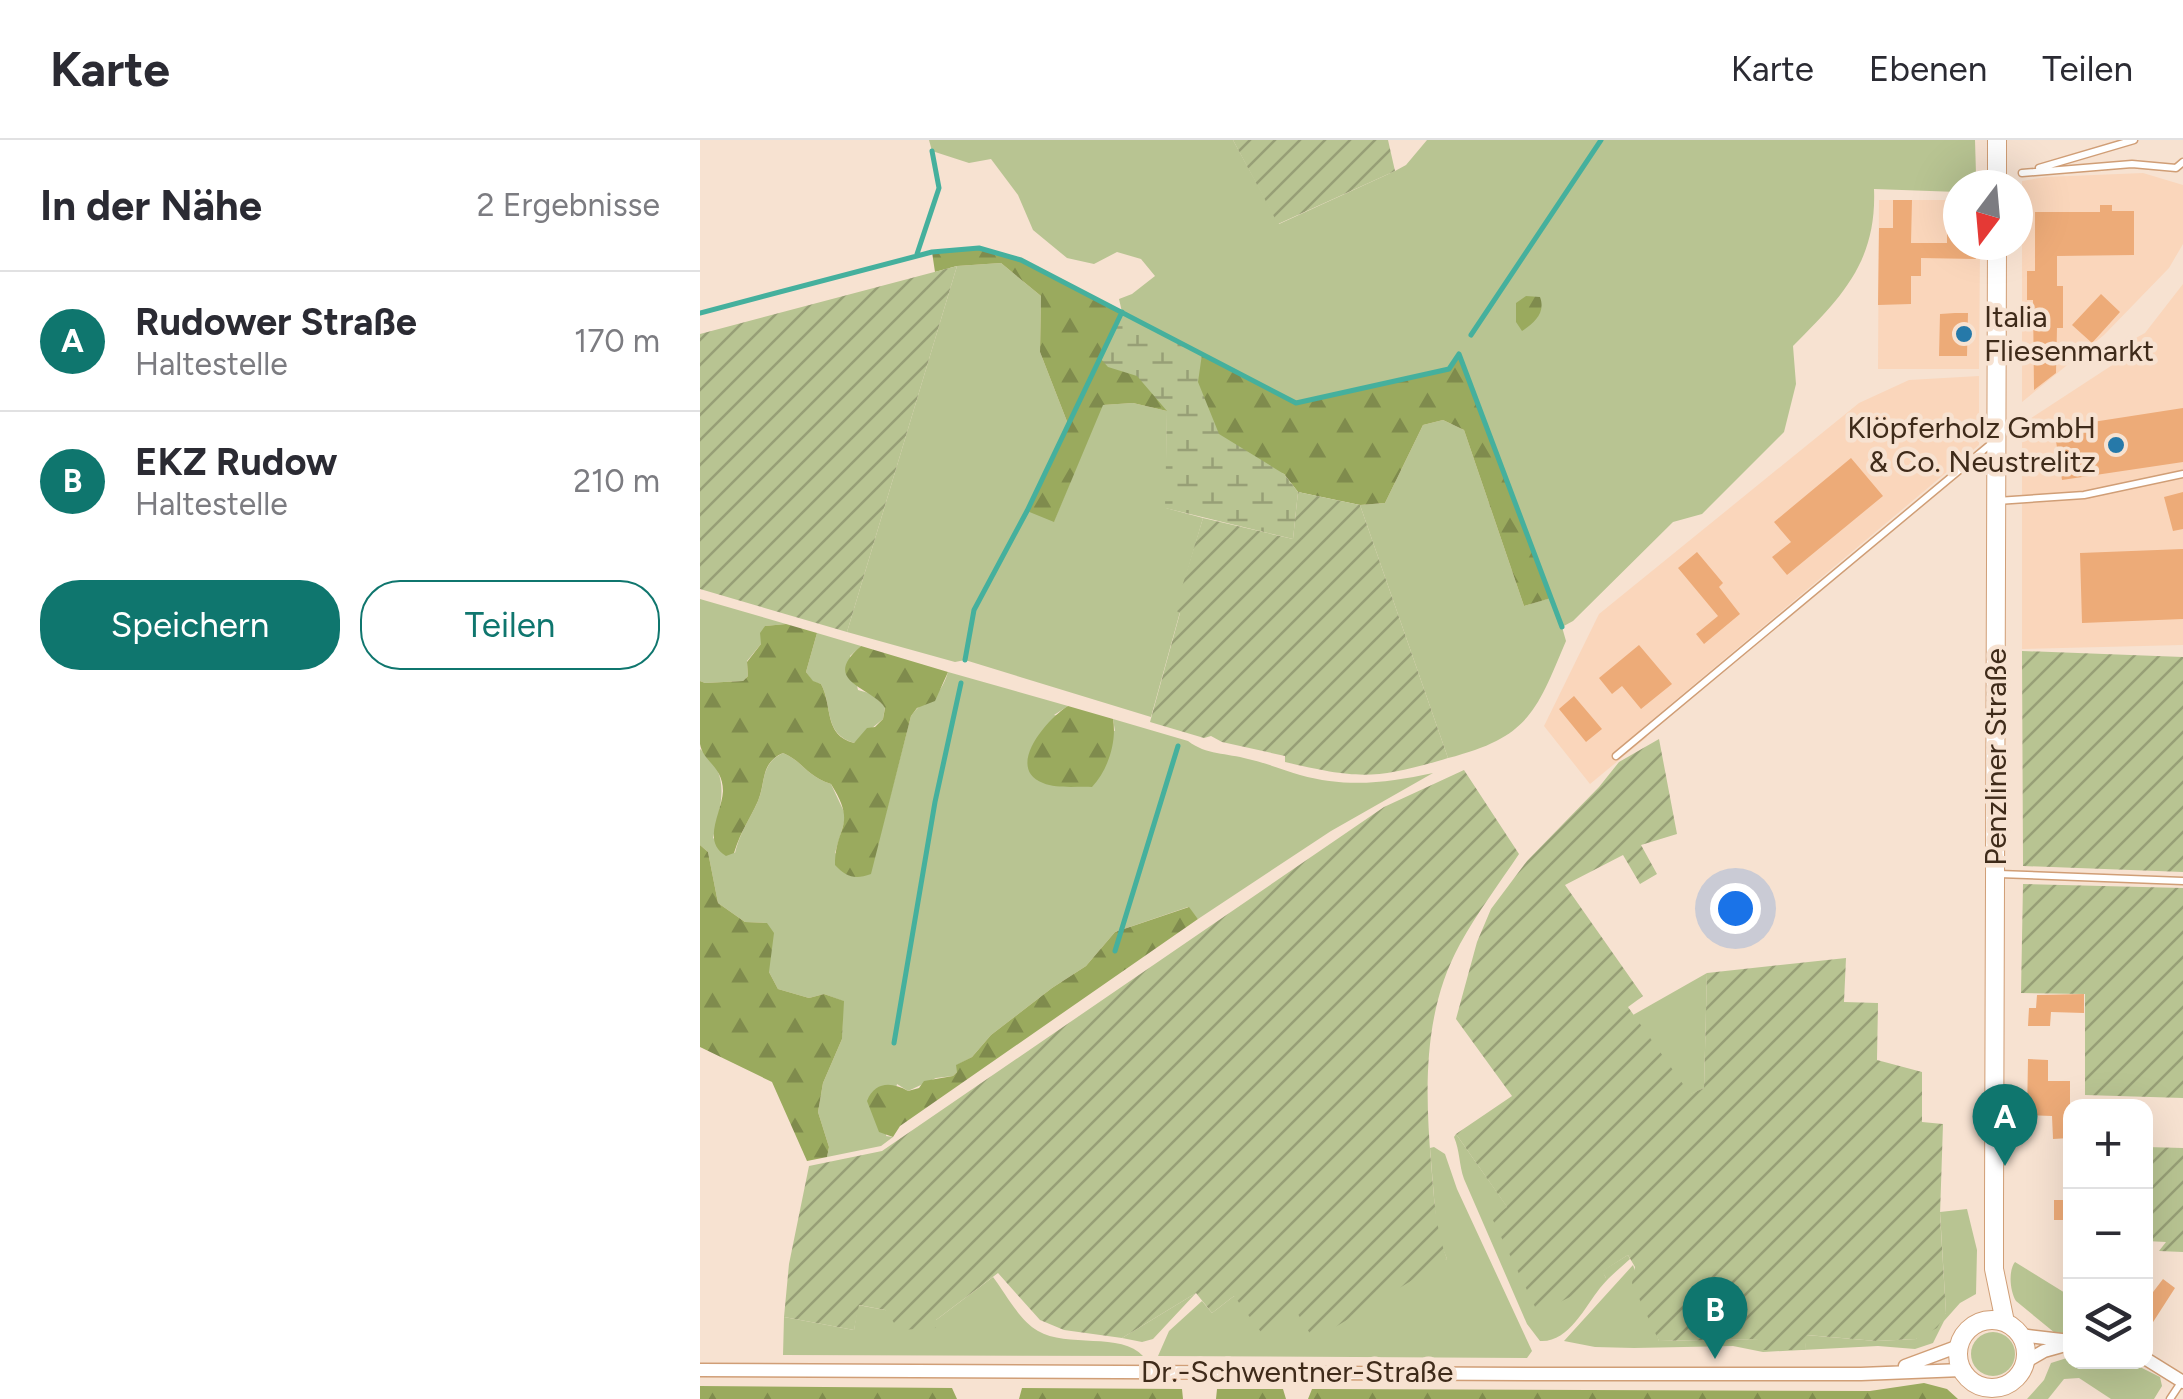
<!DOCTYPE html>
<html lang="de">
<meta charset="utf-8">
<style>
body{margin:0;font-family:Figtree,sans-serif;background:#f7f7f7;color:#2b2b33}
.controls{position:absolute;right:30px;bottom:30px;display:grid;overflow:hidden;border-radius:20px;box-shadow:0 10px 40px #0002}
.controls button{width:90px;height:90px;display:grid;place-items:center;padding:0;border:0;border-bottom:2px solid #e1e1e2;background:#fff;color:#2b2b33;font:50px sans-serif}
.compass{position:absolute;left:1243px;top:30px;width:90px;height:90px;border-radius:50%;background:#fff;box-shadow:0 10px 40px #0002;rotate:196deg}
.you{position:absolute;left:1035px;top:768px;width:35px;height:35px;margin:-25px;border:8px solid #fff;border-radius:50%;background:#1a73e8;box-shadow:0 0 0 15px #1a73e833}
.badge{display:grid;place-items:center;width:65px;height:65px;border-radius:50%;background:#0f766e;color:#fff;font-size:32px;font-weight:700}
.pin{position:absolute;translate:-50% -82px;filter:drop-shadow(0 2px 5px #0008)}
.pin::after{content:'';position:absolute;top:52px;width:35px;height:30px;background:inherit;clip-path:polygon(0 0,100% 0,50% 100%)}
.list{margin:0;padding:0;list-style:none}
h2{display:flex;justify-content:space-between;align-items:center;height:130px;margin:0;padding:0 40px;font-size:42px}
h2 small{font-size:32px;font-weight:400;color:#7c7c81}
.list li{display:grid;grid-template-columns:65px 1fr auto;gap:30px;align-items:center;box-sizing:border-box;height:140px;padding:0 40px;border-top:2px solid #e1e1e2}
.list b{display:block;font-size:38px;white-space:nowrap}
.list p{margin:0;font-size:32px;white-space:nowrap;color:#7c7c81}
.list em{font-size:32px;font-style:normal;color:#7c7c81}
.actions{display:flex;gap:20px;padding:30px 40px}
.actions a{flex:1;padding:22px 0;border:2px solid #0f766e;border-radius:40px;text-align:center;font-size:35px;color:#0f766e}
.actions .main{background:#0f766e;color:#fff}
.icon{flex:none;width:55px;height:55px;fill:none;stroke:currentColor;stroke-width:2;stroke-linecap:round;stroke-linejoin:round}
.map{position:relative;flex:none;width:1483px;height:1259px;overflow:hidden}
header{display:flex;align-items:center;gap:60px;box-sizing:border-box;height:140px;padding:0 50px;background:#fff;border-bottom:2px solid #e1e1e2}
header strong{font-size:48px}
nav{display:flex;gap:55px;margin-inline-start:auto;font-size:35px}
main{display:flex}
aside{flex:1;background:#fff}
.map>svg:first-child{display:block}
</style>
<header>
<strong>Karte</strong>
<nav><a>Karte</a><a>Ebenen</a><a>Teilen</a></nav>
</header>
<main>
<aside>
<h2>In der Nähe<small>2 Ergebnisse</small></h2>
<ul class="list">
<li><span class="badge">A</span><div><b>Rudower Straße</b><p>Haltestelle</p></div><em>170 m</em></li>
<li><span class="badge">B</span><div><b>EKZ Rudow</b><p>Haltestelle</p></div><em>210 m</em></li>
</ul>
<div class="actions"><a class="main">Speichern</a><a>Teilen</a></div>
</aside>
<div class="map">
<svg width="1483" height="1259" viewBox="0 0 1483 1259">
<defs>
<pattern id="forest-firs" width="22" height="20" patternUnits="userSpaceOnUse" patternTransform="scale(2.5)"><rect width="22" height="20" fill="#9aaa5e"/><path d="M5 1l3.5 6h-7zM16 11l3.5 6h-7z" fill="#7f8b4d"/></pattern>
<pattern id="wetland-marsh" width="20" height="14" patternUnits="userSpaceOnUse" patternTransform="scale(2.5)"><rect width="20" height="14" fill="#b8c492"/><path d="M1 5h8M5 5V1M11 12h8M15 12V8" fill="none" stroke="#979f76"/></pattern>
<pattern id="garden-furrows" width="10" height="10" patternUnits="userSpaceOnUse" patternTransform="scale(2.5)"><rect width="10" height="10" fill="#b8c492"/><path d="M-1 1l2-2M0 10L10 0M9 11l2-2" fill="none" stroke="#979f76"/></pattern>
</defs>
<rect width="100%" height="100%" fill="#f7e2d1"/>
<path fill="#fad6bb" d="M 1443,33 L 1483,45 L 1483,104 L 1469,128 L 1404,195 L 1322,262 L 1322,41 L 1345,37 Z
M 1179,60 L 1258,60 L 1258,105 L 1280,105 L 1279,229 L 1178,229 Z
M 1483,144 L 1483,505 L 1322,509 L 1322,284 L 1417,222 L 1413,213 L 1417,208 L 1445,193 Z
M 1279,236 L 1279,305 L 941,589 L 947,597 L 890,644 L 844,586 L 899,474 L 1159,263 L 1209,240 Z"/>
<path fill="#b8c492" d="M 229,0 L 533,0 L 579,84 L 695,31 L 706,25 L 727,0 L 1275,0 L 1276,34 L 1268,45 L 1258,45 L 1258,52 L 1174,49 C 1177,122 1141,158 1093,206 L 1096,244 L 1084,292 L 1002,374 L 973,382 L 873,481 L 862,487 L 866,501 C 836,572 829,597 748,618 L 660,365 L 685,363 L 723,285 L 743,280 L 764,290 L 824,466 L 850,458 L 759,215 L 749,229 L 596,263 L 422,172 L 419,159 L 432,154 L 455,136 L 441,119 L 417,112 L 394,124 L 367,118 L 333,90 L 318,55 L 291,19 L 269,23 L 232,11 Z
M 301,123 L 341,156 L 340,212 L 368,284 L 354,381 L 402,265 L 433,263 L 467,271 L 466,368 L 503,378 L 476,470 L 480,472 L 451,577 L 265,520 L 255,522 L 147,492 L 257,126 Z
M 0,459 L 86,484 L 65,486 L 61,504 L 47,521 L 48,536 L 43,541 L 5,543 L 0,541 Z
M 117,493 L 161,506 L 150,516 L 158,550 L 172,554 L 185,567 L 183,579 L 154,603 C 123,594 133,566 121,544 L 113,542 L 106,532 Z
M 248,532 L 368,566 L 354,575 L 415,591 L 413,579 L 488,601 C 506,615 527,613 548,619 C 566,623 583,630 600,635 C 647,648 687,643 733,633 L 631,691 L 498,779 L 488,767 L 415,792 L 386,826 L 352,848 L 291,895 L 272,917 L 257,925 L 257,932 L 253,936 L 236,938 L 208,951 L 197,944 L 186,996 L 193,997 L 181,1006 L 127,1017 L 129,1007 L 118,972 L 123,943 L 142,899 L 143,861 L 124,854 L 109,858 L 78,849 L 69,832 L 67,783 L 45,782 L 18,763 L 8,712 L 0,705 L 0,609 C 32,634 21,664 13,698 L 35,713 C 41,690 49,681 58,661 C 66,642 60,624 83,613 C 104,622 106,636 131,644 L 146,676 L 135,713 L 170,734 L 211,576 C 227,554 239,562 248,532 Z
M 1007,833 L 1004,948 L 989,955 L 933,875 Z
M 756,994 L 808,1068 L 906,1138 L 902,1131 L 928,1115 L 930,1119 C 920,1128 909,1137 900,1148 C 885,1167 868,1203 840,1201 L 827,1184 L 764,1039 C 759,1025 760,1011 754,997 Z
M 734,1007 L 745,1014 L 757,1049 L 832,1211 L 827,1218 L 458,1216 L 469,1191 L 502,1161 L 512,1173 L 534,1156 L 596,1171 L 747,1119 L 737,1094 L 730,1008 Z
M 1267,1069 L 1277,1110 L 1276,1154 L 1260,1163 L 1244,1181 L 1233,1203 L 1215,1209 L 1178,1206 L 1063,1212 L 1033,1206 L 934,1208 L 895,1207 L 864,1201 L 933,1125 L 959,1201 L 1060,1199 L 1105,1209 L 1106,1195 L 1176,1201 L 1216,1199 L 1246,1173 L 1240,1072 Z
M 1315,1122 L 1370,1156 L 1370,1196 L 1355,1193 L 1316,1161 C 1310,1151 1308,1131 1315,1122 Z
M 293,1137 C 306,1154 319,1180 338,1191 C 366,1208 422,1192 443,1216 L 83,1215 L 84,1177 L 154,1190 L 158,1165 L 185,1170 L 236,1188 L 236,1180 Z
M 496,1153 L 453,1199 L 442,1202 L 422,1198 Z
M1271 1214a22 22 0 1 1 44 0a22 22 0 1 1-44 0Z
M 1370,1217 L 1370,1222 L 1430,1222 L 1460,1237 L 1462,1246 L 1454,1259 L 1411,1259 L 1379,1238 L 1364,1239 L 1348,1259 L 1327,1259 L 1344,1240 L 1351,1223 Z"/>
<path fill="url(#forest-firs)" d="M 279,108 L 321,120 L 596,263 L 749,229 L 759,214 L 851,458 L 824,466 L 764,290 L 743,280 L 723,285 L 685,363 L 660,365 L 598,352 L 584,334 L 467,289 L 467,271 L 433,263 L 403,265 L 354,382 L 327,371 L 368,284 L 340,212 L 341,156 L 301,123 L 257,126 L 235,132 L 232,112 Z
M 826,156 L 840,157 C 846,173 834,183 822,191 L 816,182 L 816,163 Z
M 86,484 L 117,493 L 106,532 L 113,541 L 121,544 C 133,566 123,595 154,603 L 167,588 L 175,587 L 183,579 L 185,568 C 172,547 119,542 161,506 L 248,532 L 235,561 L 217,568 L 211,576 L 171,734 C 155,740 146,737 135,725 C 135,685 158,687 131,644 C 106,636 104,622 83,613 C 60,623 66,642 58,661 C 49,681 41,690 34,713 L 26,716 C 1,701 22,673 23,651 C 23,626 3,622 0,604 C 0,584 0,561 0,541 L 5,543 L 43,541 L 48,536 L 47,522 L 61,504 L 60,493 L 65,486 Z
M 368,566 L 413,579 C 417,602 408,630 392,647 C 378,646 357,649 343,643 C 304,628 348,578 368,566 Z
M 0,705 L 8,712 L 18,763 L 45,782 L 67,783 L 74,793 L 69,832 L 78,849 L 109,858 L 124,854 L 144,861 L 142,899 L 123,943 L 118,972 L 129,1007 L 127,1017 L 107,1021 L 72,942 L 0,907 Z
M 489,767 L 498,779 L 200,986 L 193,997 L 179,992 L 167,961 C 175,941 192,942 208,951 L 219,948 L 224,941 L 253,936 L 257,932 L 256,925 L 272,917 L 291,895 L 352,848 L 386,826 L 415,792 Z
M 1224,1243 L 1247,1249 L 1258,1259 L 608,1259 L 612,1249 L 1170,1251 Z
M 0,1246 L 252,1248 L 257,1259 L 0,1259 Z
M 322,1248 L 482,1249 L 483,1259 L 319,1259 Z
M 517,1249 L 583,1249 L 586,1259 L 516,1259 Z"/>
<path fill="url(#wetland-marsh)" d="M 422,172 L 502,214 L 498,242 L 519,294 L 584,334 L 598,352 L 593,399 L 465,368 L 467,271 L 437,236 L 408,227 L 400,218 Z"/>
<path fill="url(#garden-furrows)" d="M 533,0 L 688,0 L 695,31 L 578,84 Z
M 257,126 L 147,492 L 0,449 L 0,194 Z
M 598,352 L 660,365 L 748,618 C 675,640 658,639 585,622 L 585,616 L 522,602 L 511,596 L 504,598 L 450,582 L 480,473 L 475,470 L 503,378 L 593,399 Z
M 1322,511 L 1483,517 L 1483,732 L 1323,726 Z
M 959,599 L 977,694 L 941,705 L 957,734 L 940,744 L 923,715 L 865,745 L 943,856 L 928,867 L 990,954 L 1004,948 L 1007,833 L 1146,818 L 1144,862 L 1178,863 L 1177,920 L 1222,932 L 1222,982 L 1243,984 L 1240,1075 L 1246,1173 L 1237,1188 L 1216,1199 L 1176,1201 L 1107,1195 L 1105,1210 L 1061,1210 L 1059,1199 L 959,1201 L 932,1143 L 935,1127 L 928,1115 L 903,1131 L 906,1139 L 838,1173 L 792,1078 L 807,1067 L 756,994 L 812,956 L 756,879 L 777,802 L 791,769 L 827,721 L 899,647 L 919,622 Z
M 764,630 L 819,714 C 799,744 777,773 760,804 C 723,871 725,949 731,1022 C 734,1056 735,1088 747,1119 L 614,1200 L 596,1171 L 561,1192 L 534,1156 L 512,1173 L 496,1153 L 422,1198 L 364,1190 L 340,1180 L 298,1133 L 236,1180 L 236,1188 L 199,1190 L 185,1170 L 159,1165 L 154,1190 L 84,1177 L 89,1124 L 109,1026 L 182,1011 L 684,667 Z
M 1323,744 L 1483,748 L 1483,958 L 1385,955 L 1385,854 L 1321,853 Z
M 1446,1007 L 1483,1008 L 1483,1112 L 1459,1111 L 1466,1102 L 1446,1101 Z"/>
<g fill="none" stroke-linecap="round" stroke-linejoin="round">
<path stroke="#45b09d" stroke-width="5" d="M 217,114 L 239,48 L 232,11
M 0,173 L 232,112 L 279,108 L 321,120 L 596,263 L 749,229 L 759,214
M 771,195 L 901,0
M 759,214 L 862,487
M 265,520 L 274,470 L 327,371 L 422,172
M 415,811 L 478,606
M 194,903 L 235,662 L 261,543"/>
</g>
<path fill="#edab78" d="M 1193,60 L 1212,60 L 1211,103 L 1247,103 L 1247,87 L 1258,87 L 1258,105 L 1276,105 L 1276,119 L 1221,118 L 1221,136 L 1211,136 L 1211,164 L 1178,165 L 1179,88 L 1193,88 Z
M 1400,65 L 1412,65 L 1412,71 L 1434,71 L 1434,115 L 1357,116 L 1357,146 L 1363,146 L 1363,188 L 1357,188 L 1356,233 L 1334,250 L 1333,160 L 1327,160 L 1327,131 L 1335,131 L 1335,72 L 1400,72 Z
M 1401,154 L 1420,172 L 1392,203 L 1372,185 Z
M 1255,173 L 1268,173 L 1267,216 L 1239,216 L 1240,174 Z
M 1483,268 L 1483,322 L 1362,340 L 1354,288 Z
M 1151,318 L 1183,356 L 1087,435 L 1072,417 L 1091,402 L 1074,382 Z
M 1483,352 L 1483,389 L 1473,391 L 1464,357 Z
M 1483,409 L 1483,479 L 1382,483 L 1380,413 Z
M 997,412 L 1023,443 L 1019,447 L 1040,474 L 1004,504 L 996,494 L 1018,476 L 978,428 Z
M 939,505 L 972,544 L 941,569 L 922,546 L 912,554 L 899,538 Z
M 874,556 L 902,589 L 886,602 L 859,569 Z
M 1384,854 L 1384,873 L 1351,872 L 1350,886 L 1328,886 L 1329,868 L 1336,868 L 1337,855 Z
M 1328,919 L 1348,920 L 1348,941 L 1370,941 L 1370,998 L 1353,999 L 1352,976 L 1327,975 Z
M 1354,1060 L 1370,1060 L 1370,1080 L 1354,1080 Z
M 1463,1139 L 1475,1148 L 1446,1193 L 1446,1154 L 1450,1156 Z"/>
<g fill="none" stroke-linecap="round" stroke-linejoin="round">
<defs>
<path id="lane" d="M 1339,28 L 1434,0
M 1322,33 L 1432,24 L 1476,28 L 1483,22
M 1297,361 L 1384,355 L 1483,334
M 916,616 L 1292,303
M 1299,734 L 1483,741
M 1470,1259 L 1482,1241"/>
<path id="street" d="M 1320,1195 L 1370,1201
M 1446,1219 L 1483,1242
M 1325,1222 L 1344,1211 L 1369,1204
M 1205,1226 L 1259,1206
M 0,1230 L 843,1234 L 1161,1234 L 1262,1230"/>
<path id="secondary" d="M 1297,0 L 1297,45
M 1297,105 L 1294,1061 L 1294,1129 L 1305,1182
M1258 1214a34 34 0 1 1 68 0a34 34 0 1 1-68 0Z"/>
</defs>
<use href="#lane" stroke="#d09e76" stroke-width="9"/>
<use href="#street" stroke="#d09e76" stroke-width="15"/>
<use href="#secondary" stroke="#d09e76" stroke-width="20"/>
<use href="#lane" stroke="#fff" stroke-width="6"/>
<use href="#street" stroke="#fff" stroke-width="12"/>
<use href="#secondary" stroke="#fff" stroke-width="18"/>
</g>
<g fill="#2679a9" stroke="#f7e2d1" stroke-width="4">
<circle cx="1264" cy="194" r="10"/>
<circle cx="1416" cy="305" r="10"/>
</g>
<g text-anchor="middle" stroke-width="9" stroke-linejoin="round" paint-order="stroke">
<g font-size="30" fill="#3f2b1a" stroke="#f7e2d1" text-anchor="start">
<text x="1284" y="187">Italia<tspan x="1284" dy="34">Fliesenmarkt</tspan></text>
<text x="1396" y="298" text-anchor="end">Klöpferholz GmbH<tspan x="1396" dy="34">&amp; Co. Neustrelitz</tspan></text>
</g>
<g font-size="30" fill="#3f2b1a" stroke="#f7e2d1">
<text transform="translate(1296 617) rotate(-90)" y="10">Penzliner Straße</text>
<text x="597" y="1242">Dr.-Schwentner-Straße</text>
</g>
</g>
</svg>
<div class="controls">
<button>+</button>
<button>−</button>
<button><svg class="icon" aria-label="layers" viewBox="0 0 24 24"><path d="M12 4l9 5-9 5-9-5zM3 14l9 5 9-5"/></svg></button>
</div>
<svg class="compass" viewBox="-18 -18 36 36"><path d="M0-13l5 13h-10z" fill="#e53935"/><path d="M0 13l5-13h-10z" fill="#7c7c81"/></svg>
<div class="you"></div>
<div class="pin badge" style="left:1305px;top:1026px">A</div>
<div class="pin badge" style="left:1015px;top:1219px">B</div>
</div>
</main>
